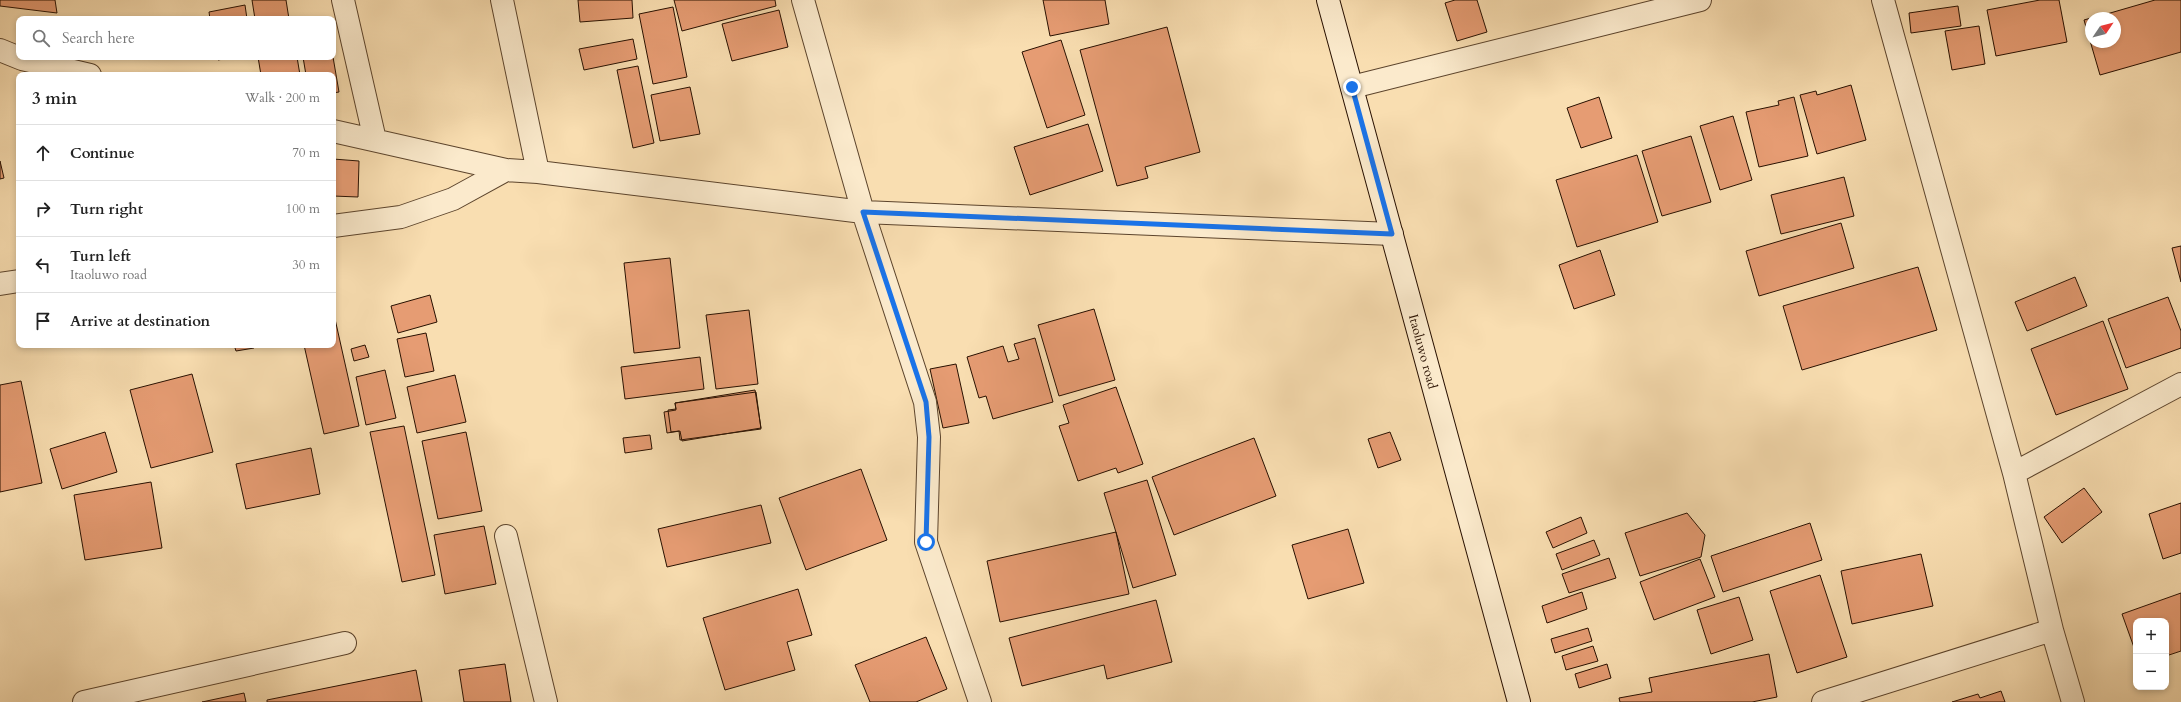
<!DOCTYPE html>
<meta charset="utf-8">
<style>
body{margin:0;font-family:Cardo,serif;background:#f2f2f2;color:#222}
.controls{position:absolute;right:12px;bottom:12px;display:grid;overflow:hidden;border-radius:8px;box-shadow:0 2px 6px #0003}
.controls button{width:36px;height:36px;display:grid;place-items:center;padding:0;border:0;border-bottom:1px solid #e0e0e0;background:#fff;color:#222;font:20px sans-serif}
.compass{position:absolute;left:2085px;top:12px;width:36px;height:36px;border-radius:50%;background:#fff;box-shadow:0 2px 6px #0003;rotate:55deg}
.stop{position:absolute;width:12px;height:12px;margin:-9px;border:3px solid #1a73e8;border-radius:50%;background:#fff}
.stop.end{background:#1a73e8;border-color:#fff;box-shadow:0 1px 4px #0008}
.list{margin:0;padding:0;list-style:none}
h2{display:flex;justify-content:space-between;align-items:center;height:52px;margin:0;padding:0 16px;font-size:17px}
h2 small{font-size:13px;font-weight:400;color:#767676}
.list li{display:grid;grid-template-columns:26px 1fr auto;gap:12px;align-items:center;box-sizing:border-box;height:56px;padding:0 16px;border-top:1px solid #e0e0e0}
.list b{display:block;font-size:15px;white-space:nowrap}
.list p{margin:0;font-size:13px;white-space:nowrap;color:#767676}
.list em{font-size:13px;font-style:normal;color:#767676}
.icon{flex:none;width:22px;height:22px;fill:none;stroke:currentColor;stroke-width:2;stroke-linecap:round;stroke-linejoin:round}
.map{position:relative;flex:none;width:2181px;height:702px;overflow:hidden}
.search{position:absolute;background:#fff;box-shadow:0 2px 6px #0003;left:16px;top:16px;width:320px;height:44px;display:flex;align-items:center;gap:10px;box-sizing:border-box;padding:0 14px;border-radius:8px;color:#767676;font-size:15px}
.panel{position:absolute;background:#fff;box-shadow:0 2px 6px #0003;left:16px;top:72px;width:320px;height:276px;border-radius:8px}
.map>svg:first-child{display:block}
</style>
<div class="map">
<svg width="2181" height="702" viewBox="0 0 2181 702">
<rect width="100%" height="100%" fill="#f9deb1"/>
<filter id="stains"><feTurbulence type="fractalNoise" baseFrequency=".005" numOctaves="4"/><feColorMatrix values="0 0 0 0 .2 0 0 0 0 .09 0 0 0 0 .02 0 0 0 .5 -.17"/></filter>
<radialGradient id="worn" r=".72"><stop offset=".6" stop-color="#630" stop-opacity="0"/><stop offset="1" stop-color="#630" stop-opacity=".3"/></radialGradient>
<path fill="#e69c73" stroke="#281000" d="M 0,0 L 55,0 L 57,13 L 0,6 Z
M 252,0 L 286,0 L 289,19 L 255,19 Z
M 578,0 L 632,0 L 633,18 L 580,22 Z
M 674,0 L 775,0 L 776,6 L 682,31 Z
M 1043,0 L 1105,0 L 1109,24 L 1050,36 Z
M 1455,0 L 1477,0 L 1487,32 L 1457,41 L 1445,3 Z
M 2040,0 L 2059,0 L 2067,42 L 1996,56 L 1987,10 Z
M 2155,0 L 2181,0 L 2181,52 L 2100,75 L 2084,20 L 2091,18 L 2091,42 L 2115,42 L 2115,18 L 2093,18 Z
M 245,5 L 247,19 L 210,19 L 209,12 Z
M 1958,6 L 1961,26 L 1911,33 L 1909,13 Z
M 673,7 L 687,77 L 653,84 L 639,14 Z
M 779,10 L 788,47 L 732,61 L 722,24 Z
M 1979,26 L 1985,64 L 1952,70 L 1945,31 Z
M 1167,27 L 1200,152 L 1145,167 L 1148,178 L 1117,186 L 1080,50 Z
M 633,39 L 637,59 L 584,70 L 579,49 Z
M 1061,40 L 1085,115 L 1047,128 L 1022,52 Z
M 217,57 L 234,57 L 218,60 Z
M 258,57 L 297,57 L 300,75 L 261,75 Z
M 303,57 L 333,57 L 339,92 L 333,93 L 333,75 L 306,75 Z
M 638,66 L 654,143 L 633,148 L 617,70 Z
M 1851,85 L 1866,140 L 1817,154 L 1800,95 L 1816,91 L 1817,95 Z
M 690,87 L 700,134 L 660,141 L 651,95 Z
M 1599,97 L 1612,138 L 1581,148 L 1567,108 Z
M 1794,97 L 1808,156 L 1759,167 L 1746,112 L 1779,105 L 1778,101 Z
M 1733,116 L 1752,180 L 1720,190 L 1700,126 Z
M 1088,124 L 1103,171 L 1030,195 L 1014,147 Z
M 1691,136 L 1711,202 L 1662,216 L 1642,151 Z
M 1637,155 L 1658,222 L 1577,247 L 1556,180 Z
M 333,159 L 359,161 L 358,197 L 333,196 Z
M 0,161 L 4,178 L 0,179 Z
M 1844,177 L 1854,216 L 1781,234 L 1771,195 Z
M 1841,223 L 1854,268 L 1759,296 L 1746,251 Z
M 2181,246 L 2181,282 L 2172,248 Z
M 1600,250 L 1615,295 L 1574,309 L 1559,265 Z
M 670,258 L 680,348 L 634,353 L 624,263 Z
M 1918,267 L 1937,330 L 1802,370 L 1783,306 Z
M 2075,277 L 2087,306 L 2027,331 L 2015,302 Z
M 430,295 L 437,322 L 398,333 L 391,306 Z
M 2168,297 L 2181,331 L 2181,348 L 2126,368 L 2108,319 Z
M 1094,309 L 1115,380 L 1059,396 L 1038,325 Z
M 333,310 L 359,426 L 324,434 L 304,345 L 333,345 Z
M 749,310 L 758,384 L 716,389 L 706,315 Z
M 2103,321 L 2128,389 L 2056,415 L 2031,349 Z
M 426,333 L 434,371 L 405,377 L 397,339 Z
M 1035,338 L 1053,402 L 993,419 L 986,396 L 979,398 L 967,357 L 1003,346 L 1008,362 L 1019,359 L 1014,344 Z
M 234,345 L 254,345 L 254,348 L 236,351 Z
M 365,345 L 369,357 L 354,361 L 351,349 Z
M 700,357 L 704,389 L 625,399 L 621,367 Z
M 956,364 L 969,423 L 943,428 L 930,369 Z
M 385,370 L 396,418 L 366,425 L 356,377 Z
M 192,374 L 213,452 L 151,468 L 130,390 Z
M 455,375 L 466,422 L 417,433 L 407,387 Z
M 21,381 L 42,483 L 0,492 L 0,385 Z
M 1116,387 L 1143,464 L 1118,473 L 1116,468 L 1078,481 L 1059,426 L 1069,423 L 1063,405 Z
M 755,390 L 761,428 L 682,441 L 680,431 L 667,433 L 664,412 L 676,410 L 675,403 Z
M 756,392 L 761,429 L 680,440 L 679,431 L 671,432 L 668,410 L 676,409 L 675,403 Z
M 404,426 L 435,575 L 402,582 L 370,432 Z
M 105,432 L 117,472 L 62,489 L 50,449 Z
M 466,432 L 482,511 L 438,519 L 422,441 Z
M 1390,432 L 1401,460 L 1378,468 L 1368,439 Z
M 650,435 L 652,449 L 625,453 L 623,438 Z
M 1254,438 L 1276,496 L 1174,535 L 1152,477 Z
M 311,448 L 320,494 L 246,509 L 236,464 Z
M 861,469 L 887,540 L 806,570 L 779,498 Z
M 1147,480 L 1176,575 L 1133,588 L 1104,493 Z
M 151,482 L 162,548 L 85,560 L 74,495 Z
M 2084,488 L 2102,512 L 2062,543 L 2044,517 Z
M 2181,503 L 2181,553 L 2163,559 L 2149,514 Z
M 761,505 L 771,543 L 667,567 L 658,529 Z
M 1687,513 L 1705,535 L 1701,557 L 1640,576 L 1625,533 Z
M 1581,517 L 1587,533 L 1553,548 L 1546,532 Z
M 1810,523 L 1822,560 L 1723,592 L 1711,556 Z
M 484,526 L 496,584 L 445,594 L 434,535 Z
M 1348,529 L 1364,583 L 1308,599 L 1292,545 Z
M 1116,532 L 1129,594 L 1000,622 L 987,561 Z
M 1594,540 L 1600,555 L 1562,570 L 1556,554 Z
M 1921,554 L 1933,606 L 1852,624 L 1841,571 Z
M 1609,558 L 1616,578 L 1569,593 L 1562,574 Z
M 1700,559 L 1715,597 L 1654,620 L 1640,582 Z
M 1820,575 L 1847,657 L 1797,673 L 1770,591 Z
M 798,589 L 812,635 L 787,642 L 795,670 L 725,690 L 703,618 Z
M 1582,592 L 1587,609 L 1547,623 L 1542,606 Z
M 2181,593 L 2181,651 L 2166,656 L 2166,621 L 2136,621 L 2136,653 L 2122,614 Z
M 1739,597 L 1753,640 L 1711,654 L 1697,610 Z
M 1156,600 L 1172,662 L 1107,679 L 1104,665 L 1022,686 L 1009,638 Z
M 1588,628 L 1592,641 L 1555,653 L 1551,639 Z
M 926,637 L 947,689 L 916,702 L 870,702 L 855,665 Z
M 1593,646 L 1598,661 L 1566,670 L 1562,656 Z
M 1769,654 L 1777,697 L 1752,702 L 1620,702 L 1619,698 L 1652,692 L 1649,678 Z
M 505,664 L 511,702 L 464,702 L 459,670 Z
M 1607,664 L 1611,678 L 1579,688 L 1575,674 Z
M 416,670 L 422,702 L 267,702 L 267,700 Z
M 2001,691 L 2005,702 L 1952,702 L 1978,694 L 1980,698 Z
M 244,693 L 246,702 L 202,702 Z"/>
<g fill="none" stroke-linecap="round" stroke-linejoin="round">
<defs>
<path id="street" d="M 343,0 L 375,140
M 502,0 L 538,172
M 803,0 L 863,212 L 925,402 L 929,437 L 926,542 L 980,702
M 1883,0 L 2014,473 L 2052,630 L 2073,702
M 0,50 L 22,59 L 90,75
M 1352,87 L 1700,0
M 333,131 L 506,170
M 333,226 L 401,217 L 453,199 L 506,170 L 538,172 L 863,212 L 1392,234
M 0,284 L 19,281
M 2014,473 L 2181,384
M 506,536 L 546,702
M 84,702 L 345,643
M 1823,702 L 2052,630"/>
<g id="secondary">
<path id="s1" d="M 1328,0 L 1519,702"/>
</g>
</defs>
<use href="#street" stroke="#5c442c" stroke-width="24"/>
<use href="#secondary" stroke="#281000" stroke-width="24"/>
<use href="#street" stroke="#fbeacc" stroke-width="22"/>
<use href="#secondary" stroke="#fbeacc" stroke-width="22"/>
</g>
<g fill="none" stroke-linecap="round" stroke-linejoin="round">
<path stroke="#1a73e8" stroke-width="5" d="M 926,542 L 929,437 L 926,402 L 863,212 L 1392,234 L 1352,87"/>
</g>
<g text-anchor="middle" stroke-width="4" stroke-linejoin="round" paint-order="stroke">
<g font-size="13" fill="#281000" stroke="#fbeacc">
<text dy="5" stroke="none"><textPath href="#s1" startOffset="364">Itaoluwo road</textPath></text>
</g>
</g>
<rect width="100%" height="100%" filter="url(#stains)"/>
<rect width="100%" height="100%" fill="url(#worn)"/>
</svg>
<div class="controls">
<button>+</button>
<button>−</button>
</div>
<svg class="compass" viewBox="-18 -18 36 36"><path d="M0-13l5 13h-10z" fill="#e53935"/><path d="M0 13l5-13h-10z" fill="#767676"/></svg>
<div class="stop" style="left:926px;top:542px"></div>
<div class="stop end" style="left:1352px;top:87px"></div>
<div class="search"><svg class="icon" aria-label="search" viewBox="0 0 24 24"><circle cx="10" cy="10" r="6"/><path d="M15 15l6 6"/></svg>Search here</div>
<section class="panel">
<h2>3 min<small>Walk · 200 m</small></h2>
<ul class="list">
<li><svg class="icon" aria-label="ahead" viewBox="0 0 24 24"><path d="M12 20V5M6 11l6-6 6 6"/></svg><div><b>Continue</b></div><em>70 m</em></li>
<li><svg class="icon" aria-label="right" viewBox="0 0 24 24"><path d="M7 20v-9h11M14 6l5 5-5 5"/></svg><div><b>Turn right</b></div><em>100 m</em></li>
<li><svg class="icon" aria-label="left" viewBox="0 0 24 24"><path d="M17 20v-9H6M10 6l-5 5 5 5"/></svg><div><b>Turn left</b><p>Itaoluwo road</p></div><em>30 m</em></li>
<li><svg class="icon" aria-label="arrive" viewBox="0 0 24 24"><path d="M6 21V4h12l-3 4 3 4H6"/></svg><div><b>Arrive at destination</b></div></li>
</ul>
</section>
</div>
